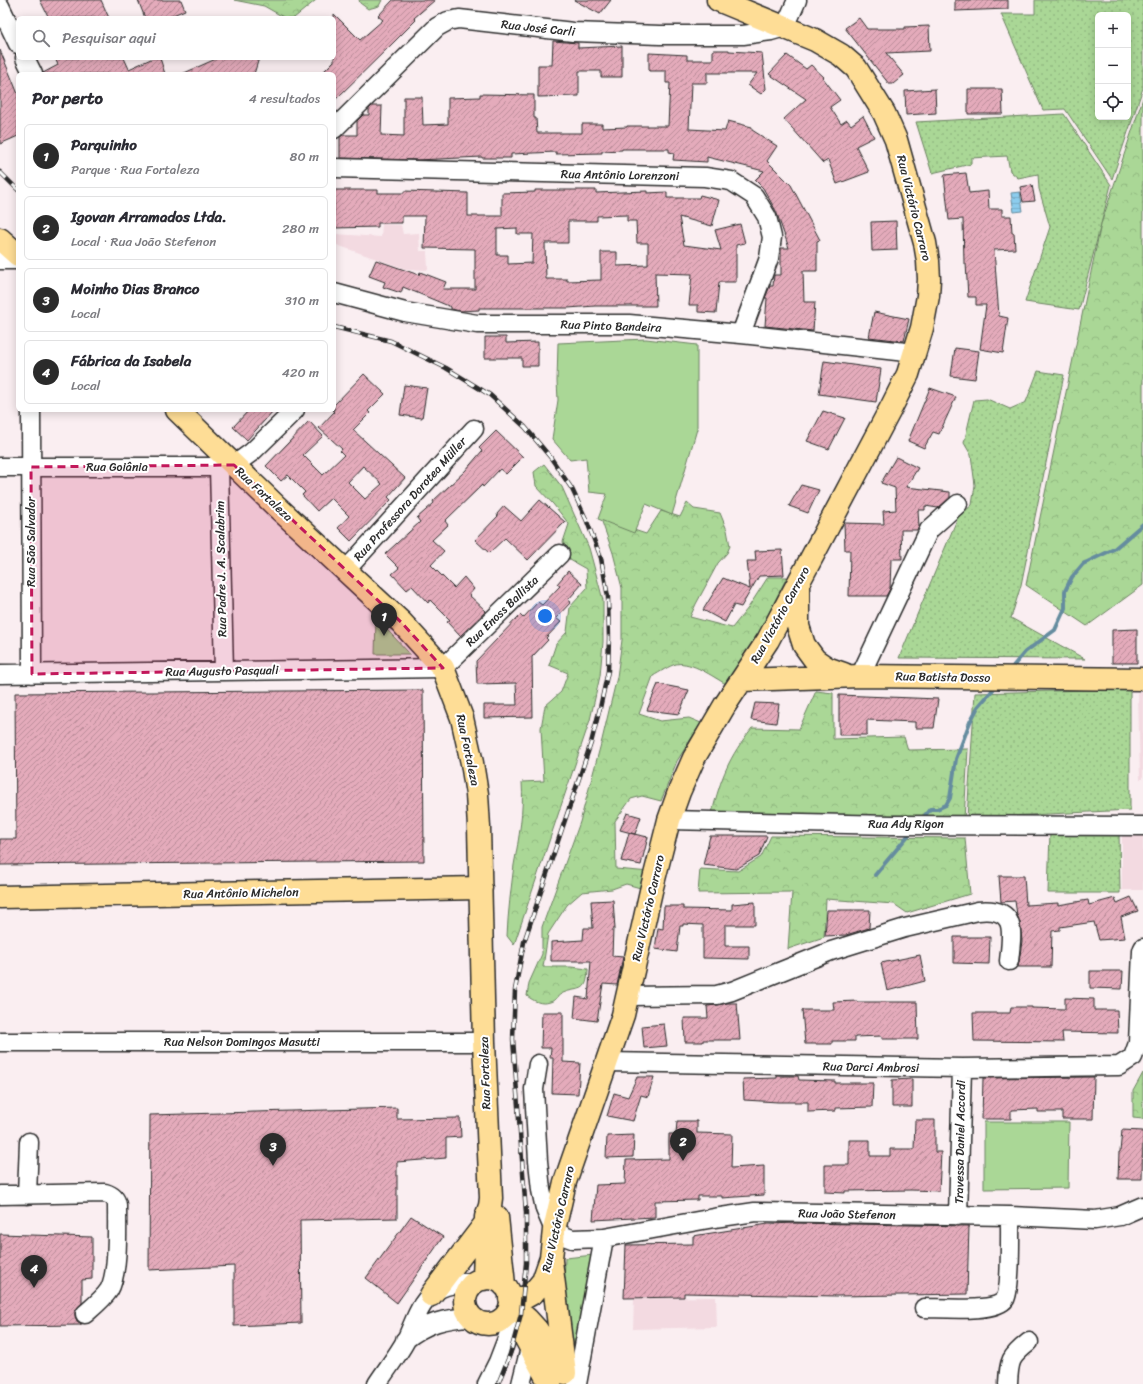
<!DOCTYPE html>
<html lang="pt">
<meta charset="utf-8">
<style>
body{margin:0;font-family:Sriracha,sans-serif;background:#f2f2f3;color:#2b2b33}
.controls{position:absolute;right:12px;top:12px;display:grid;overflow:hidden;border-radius:6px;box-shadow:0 2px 10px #0003}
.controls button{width:36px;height:36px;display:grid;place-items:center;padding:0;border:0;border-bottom:1px solid #e1e1e2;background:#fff;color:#2b2b33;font:20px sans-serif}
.you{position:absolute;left:545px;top:616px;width:14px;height:14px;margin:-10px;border:3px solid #fff;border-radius:50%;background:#1a73e8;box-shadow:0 0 0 6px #1a73e833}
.badge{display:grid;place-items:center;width:26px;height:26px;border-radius:50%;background:#2b2b2b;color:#fff;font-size:13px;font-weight:700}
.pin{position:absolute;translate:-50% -33px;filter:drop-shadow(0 1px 2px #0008)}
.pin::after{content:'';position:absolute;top:21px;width:14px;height:12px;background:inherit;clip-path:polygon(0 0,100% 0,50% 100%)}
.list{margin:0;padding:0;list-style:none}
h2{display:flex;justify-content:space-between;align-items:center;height:52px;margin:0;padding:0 16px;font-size:17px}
h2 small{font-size:13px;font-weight:400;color:#7c7c81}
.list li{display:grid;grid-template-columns:26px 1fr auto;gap:12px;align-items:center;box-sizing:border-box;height:64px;margin:0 8px 8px;padding:0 8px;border:1px solid #e1e1e2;border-radius:6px}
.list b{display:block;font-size:15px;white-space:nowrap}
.list p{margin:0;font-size:13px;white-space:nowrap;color:#7c7c81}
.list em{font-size:13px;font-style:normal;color:#7c7c81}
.icon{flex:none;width:22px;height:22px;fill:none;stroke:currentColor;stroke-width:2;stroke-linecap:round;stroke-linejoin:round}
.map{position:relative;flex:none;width:1143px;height:1384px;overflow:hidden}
.search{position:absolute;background:#fff;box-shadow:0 2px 10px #0003;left:16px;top:16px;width:320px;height:44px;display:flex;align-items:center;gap:10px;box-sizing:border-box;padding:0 14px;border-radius:6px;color:#7c7c81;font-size:15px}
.panel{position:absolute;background:#fff;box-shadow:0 2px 10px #0003;left:16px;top:72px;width:320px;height:340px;border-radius:6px}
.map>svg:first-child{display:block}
</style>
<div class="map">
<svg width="1143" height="1384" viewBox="0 0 1143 1384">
<defs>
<pattern id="grass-dots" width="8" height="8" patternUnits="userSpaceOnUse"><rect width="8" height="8" fill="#aad796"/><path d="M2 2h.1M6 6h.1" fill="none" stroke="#92b981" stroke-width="1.8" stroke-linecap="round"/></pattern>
<pattern id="forest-crowns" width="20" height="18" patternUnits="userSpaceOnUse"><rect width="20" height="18" fill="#aad796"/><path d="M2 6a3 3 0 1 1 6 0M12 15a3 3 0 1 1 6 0" fill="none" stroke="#92b981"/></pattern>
<pattern id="water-rules" width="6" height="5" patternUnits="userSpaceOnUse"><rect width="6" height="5" fill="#8ccced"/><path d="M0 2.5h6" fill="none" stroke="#79afcb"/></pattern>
<pattern id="building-hatch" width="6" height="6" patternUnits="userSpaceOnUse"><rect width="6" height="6" fill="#e4abbb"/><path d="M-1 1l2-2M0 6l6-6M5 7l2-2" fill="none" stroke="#b98b98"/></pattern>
</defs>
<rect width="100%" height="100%" fill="#faeef1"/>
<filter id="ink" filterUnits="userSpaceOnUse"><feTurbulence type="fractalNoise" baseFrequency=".025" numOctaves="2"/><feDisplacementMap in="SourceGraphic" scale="8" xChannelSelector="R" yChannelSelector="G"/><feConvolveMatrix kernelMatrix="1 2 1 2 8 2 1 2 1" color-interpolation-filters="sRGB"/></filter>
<g filter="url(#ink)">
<path fill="#f3dae1" d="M 382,224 L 401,225 L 403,234 L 419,233 L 420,251 L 427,251 L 428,270 L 405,269 L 334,244 L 335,234 L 381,237 Z
M 1138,692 L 1143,692 L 1143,779 L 1140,779 Z
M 1143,835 L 1143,890 L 1122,890 L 1122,836 Z
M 716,1297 L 717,1327 L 633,1329 L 634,1298 Z"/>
<path fill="url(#grass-dots)" stroke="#6a8160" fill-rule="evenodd" d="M 1035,0 L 1143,0 L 1143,88 L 1112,179 L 1065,109 L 1043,110 L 1001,14 L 1035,14 ZM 1098,15 L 1128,15 L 1128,117 L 1098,117 Z
M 1064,114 L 1111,185 L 1079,310 L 1025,302 L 1050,227 L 1039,189 L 1038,174 L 1018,178 L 1010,171 L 1007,156 L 971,158 L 971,164 L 932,173 L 916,122 Z
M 1038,371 L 1064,375 L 1021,585 L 1011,618 L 1085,659 L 899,658 L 958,517 L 972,505 L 975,485 L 971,455 L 964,443 L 974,400 L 987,399 L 1010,409 L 1026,402 Z
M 1130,689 L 1130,810 L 967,818 L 975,693 Z
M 1050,832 L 1119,832 L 1120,893 L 1048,893 Z"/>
<path fill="url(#forest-crowns)" stroke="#6a8160" d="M 234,0 L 316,0 L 294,18 L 285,18 L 264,6 Z
M 359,0 L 382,0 L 379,6 L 368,9 L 360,3 Z
M 1143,98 L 1143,585 L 1087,626 L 1026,585 L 1101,224 Z
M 544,464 L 562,487 L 589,548 L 603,600 L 603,642 L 600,676 L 590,720 L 514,945 L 507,936 C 508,912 511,889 514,865 C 519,838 524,810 522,782 L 544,781 L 541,728 L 545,706 L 561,692 L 568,673 L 549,665 L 556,644 L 567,632 L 570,607 L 587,588 L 586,569 L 570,560 L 563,542 L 569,524 L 553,504 L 536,486 L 534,472 Z
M 687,503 L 694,509 L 720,513 L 727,530 L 730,546 L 727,553 L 718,563 L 696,604 L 690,617 L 732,628 L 748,608 L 768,577 L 787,577 L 758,635 L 726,684 C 713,677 692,661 676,664 C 669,666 660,672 653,676 L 639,714 L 660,721 L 689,718 L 701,723 L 677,761 L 661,801 L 642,796 L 631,799 L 615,821 L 616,869 L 650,872 L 644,889 L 626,884 L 612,889 L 582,892 L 567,905 L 548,934 L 543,967 L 571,967 L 588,969 C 587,995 580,986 563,993 C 558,995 555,1001 550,1002 C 541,1005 534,1001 527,996 L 529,983 L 542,954 L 542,927 L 580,822 L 602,740 L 617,677 L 622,640 L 622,588 L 613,553 L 601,519 L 646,534 L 661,511 L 680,517 Z
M 816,691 L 833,693 L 833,739 L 904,737 L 908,750 L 968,749 L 964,820 L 712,813 C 721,777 729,757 752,728 L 799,729 Z
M 771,836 L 965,838 L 970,894 L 907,913 L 894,904 L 826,899 L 824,937 L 788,949 L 792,892 L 698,893 L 700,869 L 738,871 L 761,857 Z
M 1143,1073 L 1143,1119 L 1133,1118 L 1133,1091 Z"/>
<path fill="#aad796" stroke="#6a8160" d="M 646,339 L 697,345 L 697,429 L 672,515 L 646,504 L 634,533 L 598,519 L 607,494 L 589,492 L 586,458 L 570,460 L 552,439 L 558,400 L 557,381 L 558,343 Z
M 376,618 L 410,654 L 375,654 Z
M 984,1122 L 1069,1122 L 1068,1188 L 984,1189 Z
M 594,1255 L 578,1357 L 563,1323 L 565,1258 Z"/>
<path fill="url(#water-rules)" stroke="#658c9f" d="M 1020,192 L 1023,211 L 1014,212 L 1011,193 Z"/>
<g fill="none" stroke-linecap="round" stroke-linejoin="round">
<path stroke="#658c9f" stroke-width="4" d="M 1009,671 L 1025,652 L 1055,630 L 1065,608 L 1065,591 L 1072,577 L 1083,564 L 1114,549 L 1143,524
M 922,819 L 930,809 L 937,809 L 946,805 L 950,798 L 956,759 L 970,722 L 978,707 L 997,685
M 875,875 L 912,831"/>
</g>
<path fill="url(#building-hatch)" stroke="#2b2b2b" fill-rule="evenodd" d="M 40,0 L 101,0 L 109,18 L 49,18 Z
M 138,0 L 181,0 L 185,10 L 166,18 L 145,18 Z
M 393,0 L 435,0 L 414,18 L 416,20 L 395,41 L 334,101 L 334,74 L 321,74 L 334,61 L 334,14 L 360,40 L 383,20 L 378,16 Z
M 574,0 L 611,0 L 600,14 Z
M 955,0 L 1008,0 L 1008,9 L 955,11 Z
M 859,18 L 867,29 L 905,29 L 905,27 L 929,26 L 930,51 L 886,53 L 904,75 L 893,84 L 889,84 L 845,28 Z
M 553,41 L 578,43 L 578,48 L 622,46 L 622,77 L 601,77 L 601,71 L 579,71 L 579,96 L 538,97 L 538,65 L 552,65 Z
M 0,50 L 18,94 L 18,136 L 0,144 Z
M 713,50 L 729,50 L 729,51 L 762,53 L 766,89 L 761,94 L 748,85 L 757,73 L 707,73 L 707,83 L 691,83 L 689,129 L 725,131 L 728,121 L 752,127 L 752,130 L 777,146 L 767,161 L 791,185 L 820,240 L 817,241 L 817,271 L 803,271 L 804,302 L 815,302 L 813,331 L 765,326 L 767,298 L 765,298 L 770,286 L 773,286 L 774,275 L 781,275 L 781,248 L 789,248 L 776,211 L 763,188 L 755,180 L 764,171 L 707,157 L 707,162 L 673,160 L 674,153 L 669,152 L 669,149 L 622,149 L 622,150 L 602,151 L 602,153 L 556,154 L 556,152 L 511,154 L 511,158 L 482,158 L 482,157 L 417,160 L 340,158 L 340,137 L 343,135 L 357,135 L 357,121 L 363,115 L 369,115 L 369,109 L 372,106 L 382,106 L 381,135 L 404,136 L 404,97 L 422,97 L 423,125 L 448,124 L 448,98 L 480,97 L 480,94 L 534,95 L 534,118 L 536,118 L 537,133 L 582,133 L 582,124 L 602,124 L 602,128 L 627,127 L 627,126 L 668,126 L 670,83 L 666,83 L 666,71 L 649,71 L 649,53 L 687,55 L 687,60 L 713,60 Z
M 787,55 L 806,69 L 811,65 L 824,77 L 823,78 L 840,100 L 830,107 L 841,124 L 847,120 L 851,125 L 863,116 L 874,137 L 856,146 L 869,172 L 837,184 L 828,160 L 823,163 L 784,119 L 806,99 L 769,74 Z
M 55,58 L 124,58 L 129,69 L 153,58 L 160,58 L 165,74 L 43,74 L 43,73 L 58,65 Z
M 218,58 L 259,58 L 254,74 L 182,74 Z
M 935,89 L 936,113 L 906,115 L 905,91 Z
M 968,89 L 1002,89 L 1003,114 L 968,114 Z
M 966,173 L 969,193 L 988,191 L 989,209 L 1002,209 L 1002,216 L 1011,216 L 1012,233 L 1014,233 L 1015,249 L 994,250 L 999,316 L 1008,318 L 1003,353 L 980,349 L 986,305 L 976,305 L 976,297 L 968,297 L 966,263 L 964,263 L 963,219 L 949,220 L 944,175 Z
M 1032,185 L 1035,201 L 1023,202 L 1020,187 Z
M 334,190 L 378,190 L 378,193 L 404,193 L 404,191 L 468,193 L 468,216 L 502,216 L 502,193 L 535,192 L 535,190 L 596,190 L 596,193 L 647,191 L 647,193 L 667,192 L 667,198 L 699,198 L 700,195 L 719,200 L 712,226 L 679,217 L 684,245 L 721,250 L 715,230 L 740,224 L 745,243 L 736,245 L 736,282 L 719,282 L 716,313 L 698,312 L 698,305 L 689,305 L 692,274 L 655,273 L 656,306 L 595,306 L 568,308 L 479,308 L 479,310 L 460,311 L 451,309 L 451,307 L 403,287 L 401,293 L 383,287 L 385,282 L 369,276 L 376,260 L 419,275 L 420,272 L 446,282 L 443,289 L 475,289 L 475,249 L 424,248 L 425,216 L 402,216 L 402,223 L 378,223 L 378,227 L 334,228 ZM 627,215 L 627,221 L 636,221 L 637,243 L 648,243 L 648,265 L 617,266 L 617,252 L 601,252 L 601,280 L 567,281 L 567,279 L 546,279 L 545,243 L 568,243 L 568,221 L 597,221 L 597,216 ZM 517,228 L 517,234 L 533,234 L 532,263 L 508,264 L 508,255 L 497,255 L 497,229 Z
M 896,221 L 897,250 L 872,251 L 871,222 Z
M 874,312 L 909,319 L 904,341 L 869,337 Z
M 485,337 L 506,337 L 506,343 L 538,342 L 538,366 L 522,366 L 522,358 L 485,358 Z
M 955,348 L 979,351 L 975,379 L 951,376 Z
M 824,361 L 881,369 L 876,402 L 819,394 Z
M 364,374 L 385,394 L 368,411 L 370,413 L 353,430 L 405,478 L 388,497 L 391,500 L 351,541 L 338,528 L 349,516 L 331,498 L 317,511 L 302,495 L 305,492 L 288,475 L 281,481 L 266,466 L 309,421 L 323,436 L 303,455 L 323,475 L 344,455 L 340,451 L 342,449 L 319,428 L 334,412 L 332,410 L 334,410 L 334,405 ZM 363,466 L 382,484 L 365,499 L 348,482 Z
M 404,385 L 427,388 L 422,418 L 400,415 Z
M 930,388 L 956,397 L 939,434 L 933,432 L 924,448 L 908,441 Z
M 249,410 L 274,410 L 247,440 L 233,427 Z
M 823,411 L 845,418 L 829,449 L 807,441 Z
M 496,431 L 523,457 L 506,474 L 500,469 L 483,487 L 482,485 L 445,521 L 448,525 L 432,540 L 444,551 L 431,565 L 454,588 L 464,577 L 474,589 L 469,595 L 486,611 L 460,636 L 447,622 L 450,620 L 430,600 L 428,603 L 412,586 L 407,590 L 392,574 L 399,568 L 385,554 L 420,522 L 417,518 L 434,503 L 433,501 L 465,471 L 482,451 L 479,448 Z
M 896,457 L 918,468 L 906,487 L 950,492 L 950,498 L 938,508 L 925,506 L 925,510 L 918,510 L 919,527 L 917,530 L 901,530 L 902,559 L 891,559 L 890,589 L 886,596 L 849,596 L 850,550 L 845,550 L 844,523 L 884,524 L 883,511 L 896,510 L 895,488 L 881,483 Z
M 801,485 L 819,490 L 808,513 L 789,506 Z
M 540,500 L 565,522 L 528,560 L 505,538 L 489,553 L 475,540 L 498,516 L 497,514 L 504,506 L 521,521 Z
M 782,550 L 784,575 L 759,576 L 741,607 L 734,605 L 725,622 L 703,610 L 723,578 L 750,589 L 747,561 L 756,561 L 755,551 Z
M 568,571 L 582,584 L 568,600 L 571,602 L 556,618 L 561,622 L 546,638 L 548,640 L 532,657 L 533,717 L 484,718 L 484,705 L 517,705 L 516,683 L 477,684 L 476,661 L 520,615 L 523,618 L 538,602 L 542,605 L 560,586 L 557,584 Z
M 1137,629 L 1137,663 L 1112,663 L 1112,630 Z
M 658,684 L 689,690 L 679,714 L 647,710 Z
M 423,690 L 424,861 L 0,865 L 0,839 L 16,839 L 15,693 Z
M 839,695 L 938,699 L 934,728 L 915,728 L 915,722 L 867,720 L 867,735 L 839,735 Z
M 755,703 L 779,704 L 776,723 L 751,720 Z
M 627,813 L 641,817 L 635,834 L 620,830 Z
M 629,833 L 648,837 L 641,865 L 621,861 Z
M 710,836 L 767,836 L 759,856 L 736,869 L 703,865 Z
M 999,876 L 1024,876 L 1026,905 L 1058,903 L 1058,905 L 1088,900 L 1089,905 L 1115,898 L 1117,903 L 1131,897 L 1138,911 L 1121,917 L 1125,938 L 1099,940 L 1094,922 L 1060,927 L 1060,930 L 1052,931 L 1051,967 L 1018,967 L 1019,962 L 1022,941 L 1020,922 L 1017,915 L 1015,901 L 1001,902 Z
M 613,900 L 615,929 L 613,929 L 612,956 L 623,957 L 617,985 L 603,984 L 597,1021 L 574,1018 L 576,997 L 588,999 L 591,961 L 551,961 L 551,942 L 583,940 L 584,928 L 593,928 L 591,901 Z
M 755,902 L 755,925 L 725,925 L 725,946 L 749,946 L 749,959 L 703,958 L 703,925 L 683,924 L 683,926 L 680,926 L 677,952 L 655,949 L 658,928 L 663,929 L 664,906 L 683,906 L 683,909 L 732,910 L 732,904 Z
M 827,910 L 870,910 L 869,928 L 846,935 L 825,936 Z
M 954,937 L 990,937 L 989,964 L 954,963 Z
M 920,955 L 925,981 L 887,991 L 881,963 Z
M 1090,971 L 1123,971 L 1122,989 L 1090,988 Z
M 1065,998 L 1094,999 L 1094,1010 L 1117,1010 L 1118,1033 L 1062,1032 L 1063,1042 L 974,1041 L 973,1013 L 1010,1013 L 1011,1007 L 1032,1007 L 1032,1008 L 1065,1009 Z
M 857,1001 L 857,1002 L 917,1002 L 918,1039 L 882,1039 L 882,1036 L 855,1037 L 855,1041 L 832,1041 L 832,1044 L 805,1044 L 802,1010 L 834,1010 L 833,1002 Z
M 727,1003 L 737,1003 L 740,1040 L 703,1040 L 703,1042 L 685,1042 L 684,1018 L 708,1018 L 707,1006 L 717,1005 Z
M 542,1012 L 563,1012 L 563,1062 L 580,1063 L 578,1094 L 552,1093 L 553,1058 L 550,1058 L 551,1048 L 541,1048 Z
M 664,1024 L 667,1046 L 644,1048 L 642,1026 Z
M 777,1076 L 798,1076 L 799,1080 L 835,1081 L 835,1083 L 873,1083 L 872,1107 L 835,1108 L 835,1111 L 808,1112 L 808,1102 L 778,1102 L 744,1100 L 743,1079 L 777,1078 Z
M 637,1077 L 654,1077 L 648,1097 L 641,1095 L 633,1121 L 607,1116 L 614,1093 L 628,1097 Z
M 1094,1077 L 1093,1119 L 1062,1119 L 1062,1112 L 1038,1112 L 1038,1109 L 1011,1110 L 1011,1119 L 982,1119 L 983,1078 Z
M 912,1079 L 912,1107 L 892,1107 L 892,1080 Z
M 397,1108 L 397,1119 L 460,1118 L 461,1137 L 446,1138 L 446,1158 L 397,1162 L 397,1218 L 300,1220 L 301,1323 L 234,1326 L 234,1266 L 149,1270 L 150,1115 Z
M 915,1120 L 935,1120 L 935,1152 L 941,1152 L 939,1191 L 911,1190 L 845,1191 L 845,1193 L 825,1192 L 825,1165 L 849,1165 L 849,1140 L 870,1140 L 870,1156 L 890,1156 L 890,1149 L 914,1149 Z
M 677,1121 L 697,1121 L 697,1133 L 732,1134 L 731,1168 L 764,1166 L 764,1195 L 722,1198 L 722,1196 L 698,1196 L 698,1200 L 655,1201 L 655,1217 L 593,1220 L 596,1185 L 625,1184 L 626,1160 L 669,1159 L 669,1134 L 676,1134 Z
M 1122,1130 L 1143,1131 L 1142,1179 L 1118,1179 L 1119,1152 L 1120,1152 Z
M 634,1135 L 633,1157 L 606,1158 L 607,1136 Z
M 411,1216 L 443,1237 L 397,1303 L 366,1278 Z
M 797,1223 L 969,1226 L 967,1294 L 837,1296 L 684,1293 L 684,1297 L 624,1298 L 626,1245 L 693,1244 L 693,1236 L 768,1224 Z
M 0,1234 L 92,1237 L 92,1279 L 82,1280 L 82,1303 L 75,1311 L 75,1316 L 77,1321 L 81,1324 L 81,1325 L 0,1326 Z"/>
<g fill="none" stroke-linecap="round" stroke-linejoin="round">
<defs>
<path id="minor" d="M 0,6 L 18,44
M 25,58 L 33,74
M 334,129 L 437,27 L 448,21 L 459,19 L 573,32 L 660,35 L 743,35 L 771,31 L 785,27 L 797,0
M 334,168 L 705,177 L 731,181 L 754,196 L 767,217 L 772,237 L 769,258 L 741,334
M 0,260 L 18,260
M 334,293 L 405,312 L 477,324 L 629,324 L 741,334 L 915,353
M 31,410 L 32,674
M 0,467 L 219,467 L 234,465 L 252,452 L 295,410
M 219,467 L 224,671
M 346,570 L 474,429
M 0,674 L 443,668 L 560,554
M 860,676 L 929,530 L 958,504
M 669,820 L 892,825 L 1143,826
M 628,996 L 717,995 L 732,991 L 831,951 L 905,928 L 978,911 C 1018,907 1012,932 1009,961
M 0,1042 L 484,1042
M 606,1062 L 962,1068 L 1119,1066 L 1133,1057 L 1138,1043 L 1142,951 L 1143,948
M 538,1064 L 534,1089 L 538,1161 L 541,1190 L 545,1209 L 554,1230 L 564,1236 L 572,1239 L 604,1238 L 714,1218 L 755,1212 L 1010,1216 L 1095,1220 L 1120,1216 L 1143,1206
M 0,1195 L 105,1193 C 112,1195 116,1198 117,1205 C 117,1226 119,1273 109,1290 C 103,1299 93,1307 85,1314
M 27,1195 L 29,1142
M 958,1216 L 962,1068
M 924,1308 C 941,1308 996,1313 1005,1299 C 1011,1290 1010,1230 1010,1216
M 405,1340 C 426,1323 445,1318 472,1317
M 377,1384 C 386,1370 398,1355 406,1340 C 415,1321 420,1298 441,1288 C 452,1283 466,1283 478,1281
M 487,1384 L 498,1362 L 513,1323
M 521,1384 L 532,1340
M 577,1384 L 604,1238
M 1008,1384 C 1009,1360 1010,1357 1029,1342"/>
<path id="major" d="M 0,239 L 18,255
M 177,410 L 276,506 L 401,622 L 443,668 L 462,718 L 472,763 L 477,794 L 479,827 L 484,1042 L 491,1198 L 490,1206 L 486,1217 L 484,1279
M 798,586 L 798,626 L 804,645 L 815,660 L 827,668 L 844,674
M 743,680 L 860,676 L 1143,679
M 0,897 L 481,888
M 497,1217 L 504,1285
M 551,1261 L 565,1373
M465 1301a23 23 0 1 1 46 0a23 23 0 1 1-46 0Z
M 431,1295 L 485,1224
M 510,1298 L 524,1298 L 533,1293 L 543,1281 L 551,1258 L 554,1230 L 565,1182 L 623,1015 L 651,891 L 669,820 L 679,792 L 694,758 L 725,705 L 768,640 L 892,406 L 908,374 L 922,328 L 928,296 L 929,279 L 928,261 L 925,243 L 896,140 L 884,113 L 856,68 L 841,55 L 815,40 L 718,0
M 511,1305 L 527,1319 L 537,1330 L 563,1370
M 525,1337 L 550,1384"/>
</defs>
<use href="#minor" stroke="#2b2b2b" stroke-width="21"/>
<use href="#major" stroke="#2b2b2b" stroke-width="25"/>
<use href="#minor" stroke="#fff" stroke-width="18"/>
<use href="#major" stroke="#fedd96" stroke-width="22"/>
<defs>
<path id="rail" d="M 0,172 L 18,190
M 334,327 L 391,341 L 446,368 L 490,395 L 525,427 L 551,458 L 572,489 L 586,519 L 601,558 L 608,597 L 609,638 L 608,671 L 600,708 L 591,743 L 524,942 L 515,990 L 513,1039 L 526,1213 L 526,1263 L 521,1314 L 510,1354 L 498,1384"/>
</defs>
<use href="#rail" stroke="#2b2b2b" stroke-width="4.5"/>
<use href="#rail" stroke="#fff" stroke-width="3" stroke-dasharray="9" stroke-linecap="butt"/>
</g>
</g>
<path fill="#c2185b" fill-opacity="0.2" stroke="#c2185b" stroke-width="3" stroke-dasharray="8 5" stroke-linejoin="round" d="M 234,465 L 401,622 L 443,668 L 32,674 L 31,467 Z"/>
<g text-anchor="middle" stroke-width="4" stroke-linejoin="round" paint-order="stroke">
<g font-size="12" fill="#2b2b2b" stroke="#fff">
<text transform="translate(538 28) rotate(6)" y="4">Rua José Carli</text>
<text transform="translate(620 175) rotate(1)" y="4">Rua Antônio Lorenzoni</text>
<text transform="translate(914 208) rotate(76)" y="4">Rua Victório Carraro</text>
<text transform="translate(611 326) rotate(2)" y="4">Rua Pinto Bandeira</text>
<text x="117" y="471">Rua Goiânia</text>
<text transform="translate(264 494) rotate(43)" y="4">Rua Fortaleza</text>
<text transform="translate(410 499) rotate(-48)" y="4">Rua Professora Dorotea Müller</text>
<text transform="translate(31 542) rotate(-90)" y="4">Rua São Salvador</text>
<text transform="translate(221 569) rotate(-91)" y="4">Rua Padre J. A. Scalabrim</text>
<text transform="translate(502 611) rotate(-44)" y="4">Rua Enoss Ballista</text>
<text transform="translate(780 615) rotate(-61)" y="4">Rua Victório Carraro</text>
<text transform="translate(222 671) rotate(-1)" y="4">Rua Augusto Pasquali</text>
<text transform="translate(943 677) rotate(1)" y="4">Rua Batista Dosso</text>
<text transform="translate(468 750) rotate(78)" y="4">Rua Fortaleza</text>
<text x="906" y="828">Rua Ady Rigon</text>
<text transform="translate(241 893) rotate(-1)" y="4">Rua Antônio Michelon</text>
<text transform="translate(648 908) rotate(-77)" y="4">Rua Victório Carraro</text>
<text x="242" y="1046">Rua Nelson Domingos Masutti</text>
<text transform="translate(871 1067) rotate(1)" y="4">Rua Darci Ambrosi</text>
<text transform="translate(485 1073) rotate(-92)" y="4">Rua Fortaleza</text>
<text transform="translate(960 1142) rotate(-89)" y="4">Travessa Daniel Accordi</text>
<text transform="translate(847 1214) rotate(1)" y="4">Rua João Stefenon</text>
<text transform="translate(558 1219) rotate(-77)" y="4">Rua Victório Carraro</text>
</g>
</g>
</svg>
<div class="controls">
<button>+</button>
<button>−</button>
<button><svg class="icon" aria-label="locate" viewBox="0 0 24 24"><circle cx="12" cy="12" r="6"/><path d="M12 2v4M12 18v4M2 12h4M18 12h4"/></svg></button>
</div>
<div class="you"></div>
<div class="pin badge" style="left:384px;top:636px">1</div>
<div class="pin badge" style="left:683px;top:1161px">2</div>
<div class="pin badge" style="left:273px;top:1166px">3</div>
<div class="pin badge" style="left:34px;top:1288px">4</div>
<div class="search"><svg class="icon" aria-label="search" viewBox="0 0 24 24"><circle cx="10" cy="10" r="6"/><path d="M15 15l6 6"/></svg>Pesquisar aqui</div>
<section class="panel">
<h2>Por perto<small>4 resultados</small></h2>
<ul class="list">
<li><span class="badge">1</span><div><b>Parquinho</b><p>Parque · Rua Fortaleza</p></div><em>80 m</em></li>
<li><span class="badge">2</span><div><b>Igovan Arramados Ltda.</b><p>Local · Rua João Stefenon</p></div><em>280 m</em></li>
<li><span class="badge">3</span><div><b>Moinho Dias Branco</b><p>Local</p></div><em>310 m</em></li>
<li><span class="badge">4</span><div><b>Fábrica da Isabela</b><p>Local</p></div><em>420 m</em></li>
</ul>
</section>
</div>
